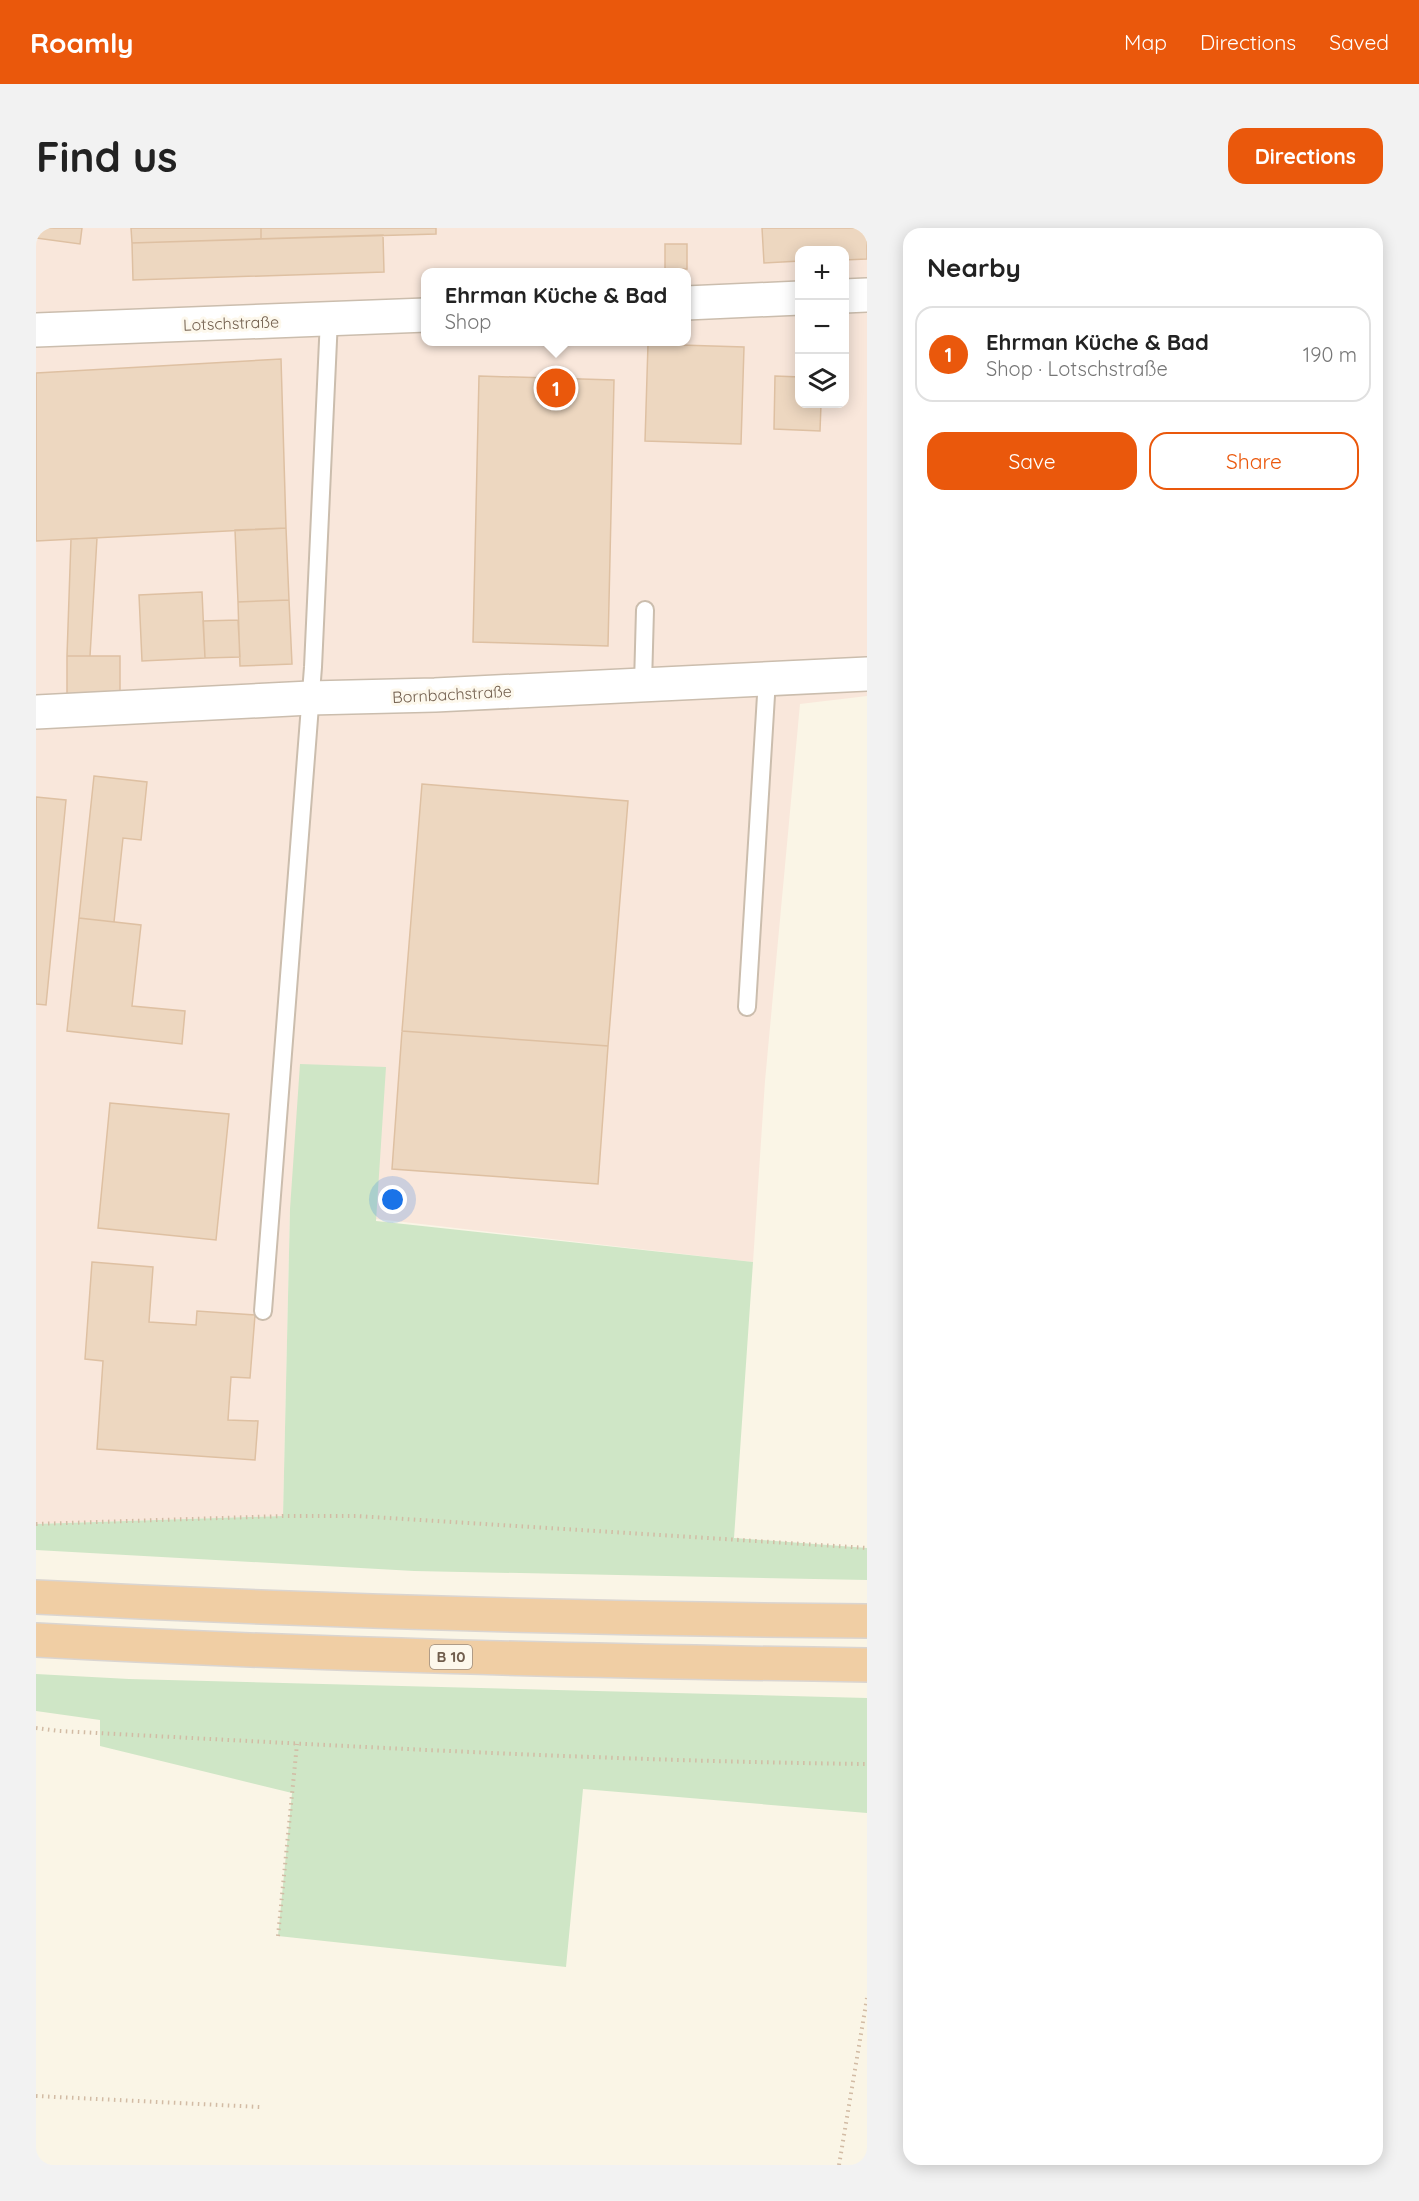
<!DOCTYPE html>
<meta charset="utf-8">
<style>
body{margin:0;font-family:Quicksand,sans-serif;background:#f2f2f2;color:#222}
.controls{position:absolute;right:18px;top:18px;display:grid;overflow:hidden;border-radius:12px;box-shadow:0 3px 15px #0003}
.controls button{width:54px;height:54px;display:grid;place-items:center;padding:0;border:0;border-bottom:2px solid #e0e0e0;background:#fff;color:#222;font:30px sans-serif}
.you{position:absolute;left:357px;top:972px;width:21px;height:21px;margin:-15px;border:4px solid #fff;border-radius:50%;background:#1a73e8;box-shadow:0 0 0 9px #1a73e833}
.badge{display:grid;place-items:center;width:39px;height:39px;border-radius:50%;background:#ea580c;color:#fff;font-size:20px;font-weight:700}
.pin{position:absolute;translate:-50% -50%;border:3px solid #fff;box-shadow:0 2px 6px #0006}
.popup{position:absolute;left:385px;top:40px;width:270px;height:78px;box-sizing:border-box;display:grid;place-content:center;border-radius:12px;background:#fff;filter:drop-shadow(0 2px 4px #0005);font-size:20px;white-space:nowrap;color:#767676}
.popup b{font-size:22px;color:#222}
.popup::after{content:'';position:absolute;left:50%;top:100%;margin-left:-12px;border:12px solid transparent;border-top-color:#fff}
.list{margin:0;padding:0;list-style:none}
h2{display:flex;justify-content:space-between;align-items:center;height:78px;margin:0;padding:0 24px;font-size:26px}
h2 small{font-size:20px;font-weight:400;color:#767676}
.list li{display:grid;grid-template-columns:39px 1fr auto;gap:18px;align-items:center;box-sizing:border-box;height:96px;margin:0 12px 12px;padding:0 12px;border:2px solid #e0e0e0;border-radius:18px}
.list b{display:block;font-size:22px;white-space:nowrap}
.list p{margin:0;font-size:20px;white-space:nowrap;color:#767676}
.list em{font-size:20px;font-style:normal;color:#767676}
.actions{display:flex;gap:12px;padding:18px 24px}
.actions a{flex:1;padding:14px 0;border:2px solid #ea580c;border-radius:18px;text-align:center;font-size:21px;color:#ea580c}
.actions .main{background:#ea580c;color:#fff}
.icon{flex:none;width:33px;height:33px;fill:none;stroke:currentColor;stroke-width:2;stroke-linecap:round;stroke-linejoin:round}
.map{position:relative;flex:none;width:831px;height:1937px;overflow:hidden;border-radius:18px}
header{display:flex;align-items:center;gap:36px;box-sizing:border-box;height:84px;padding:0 30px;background:#ea580c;color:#fff}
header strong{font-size:28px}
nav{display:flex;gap:33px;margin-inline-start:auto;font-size:21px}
.intro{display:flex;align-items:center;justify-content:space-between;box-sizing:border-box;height:144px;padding:0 36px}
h1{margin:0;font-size:42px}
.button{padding:15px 27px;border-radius:18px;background:#ea580c;color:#fff;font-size:21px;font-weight:700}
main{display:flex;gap:36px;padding:0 36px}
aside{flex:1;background:#fff;border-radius:18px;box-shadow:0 3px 15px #0003}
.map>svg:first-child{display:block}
</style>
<header>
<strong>Roamly</strong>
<nav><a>Map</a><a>Directions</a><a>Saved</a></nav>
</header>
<div class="intro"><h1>Find us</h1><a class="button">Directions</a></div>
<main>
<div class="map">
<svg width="831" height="1937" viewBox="0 0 831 1937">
<rect width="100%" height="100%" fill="#faf5e6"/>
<path fill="#f9e7db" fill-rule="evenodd" d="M 0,0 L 831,0 L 831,468 L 764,476 L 729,853 L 717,1034 L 254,981 L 247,1288 L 0,1296 ZM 764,22 L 808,22 L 808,176 L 764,176 ZM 390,45 L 650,45 L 650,114 L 390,114 Z"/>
<path fill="#cfe6c6" d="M 264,836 L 350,839 L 340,993 L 717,1034 L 698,1310 L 831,1320 L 831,1352 L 378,1343 L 0,1322 L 0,1296 L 247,1288 L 254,981 Z
M 0,1446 L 93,1451 L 831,1470 L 831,1585 L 547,1561 L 530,1739 L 242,1708 L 256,1565 L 64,1518 L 64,1492 L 0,1483 Z"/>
<path fill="#edd7c0" stroke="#dec0a2" stroke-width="1.5" d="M 0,0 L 46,0 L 44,16 L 0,10 Z
M 95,0 L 225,0 L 225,11 L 96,15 Z
M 225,0 L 400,0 L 400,6 L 225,11 Z
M 726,0 L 831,0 L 831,31 L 808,32 L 808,22 L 764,22 L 764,33 L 728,35 Z
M 347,7 L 348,44 L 97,52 L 96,15 Z
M 629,16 L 651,16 L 651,41 L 629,41 Z
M 612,116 L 708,119 L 705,216 L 609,213 Z
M 245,131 L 250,300 L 0,313 L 0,145 Z
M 443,148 L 578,152 L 572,418 L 437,414 Z
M 739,148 L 764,149 L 764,176 L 785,176 L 784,203 L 738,201 Z
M 250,300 L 253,372 L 202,374 L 199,302 Z
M 61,310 L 54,428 L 31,428 L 35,311 Z
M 166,364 L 169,430 L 106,433 L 103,367 Z
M 253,372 L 256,436 L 204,438 L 202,374 Z
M 202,392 L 204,429 L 169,430 L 167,393 Z
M 31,428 L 84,428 L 84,469 L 31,469 Z
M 58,548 L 111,554 L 105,612 L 87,610 L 78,694 L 43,690 Z
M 386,556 L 592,573 L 572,818 L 366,803 Z
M 0,569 L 30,572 L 10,777 L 0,776 Z
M 43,690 L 105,697 L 96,778 L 149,783 L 146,816 L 31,803 Z
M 366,803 L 572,818 L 562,956 L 356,941 Z
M 74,875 L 193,886 L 180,1012 L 62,1000 Z
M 56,1034 L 117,1039 L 113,1094 L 160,1097 L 161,1083 L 219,1087 L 214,1150 L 195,1149 L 192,1192 L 222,1193 L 219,1232 L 61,1221 L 67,1133 L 49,1131 Z"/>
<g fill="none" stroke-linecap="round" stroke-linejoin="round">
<defs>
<path id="service" d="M 607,456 L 609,382
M 711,779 L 731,451
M 227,1083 L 277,439 L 293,91"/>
<path id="minor" d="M 808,68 L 831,67
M 650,75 L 764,70
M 0,102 L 390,87
M 0,484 L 274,470 L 399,467 L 831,446"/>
<path id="trunk" d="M 0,1369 C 277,1383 554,1391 831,1393
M 0,1412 C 277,1427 554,1433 831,1437"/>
</defs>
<use href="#service" stroke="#cbbdad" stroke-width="20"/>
<use href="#minor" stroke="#cbbdad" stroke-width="36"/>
<use href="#trunk" stroke="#dad5d1" stroke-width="36"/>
<path stroke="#d2bba4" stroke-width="4" stroke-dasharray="1.5 4.5" stroke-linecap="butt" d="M 0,1296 L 247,1288 L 321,1288 L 831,1320
M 0,1500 L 23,1503 C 292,1517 562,1533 831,1536
M 242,1708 L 261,1516
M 0,1868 L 224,1879
M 803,1937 L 831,1770"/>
<use href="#service" stroke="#fff" stroke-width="16"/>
<use href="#minor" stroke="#fff" stroke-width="33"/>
<use href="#trunk" stroke="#f0cea4" stroke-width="33"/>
</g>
<g text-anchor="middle" stroke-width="6" stroke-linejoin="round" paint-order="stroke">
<rect fill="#fdf8ec" stroke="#9b8c7d" stroke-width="1.5" x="394" y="1417" width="42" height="24" rx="4.5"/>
<g font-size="15" font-weight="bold" fill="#715e4d">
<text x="415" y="1434">B 10</text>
</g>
<g font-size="16" fill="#715e4d" stroke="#fdf8ec">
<text transform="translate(195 95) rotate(-2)" y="6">Lotschstraße</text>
<text transform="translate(416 466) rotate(-3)" y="6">Bornbachstraße</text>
</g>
</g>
</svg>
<div class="controls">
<button>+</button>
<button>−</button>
<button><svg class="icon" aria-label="layers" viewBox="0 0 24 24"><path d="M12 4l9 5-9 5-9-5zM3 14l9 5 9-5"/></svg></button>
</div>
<div class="you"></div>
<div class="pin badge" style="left:520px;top:160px">1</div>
<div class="popup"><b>Ehrman Küche &amp; Bad</b>Shop</div>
</div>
<aside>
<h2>Nearby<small></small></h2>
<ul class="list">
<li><span class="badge">1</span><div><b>Ehrman Küche &amp; Bad</b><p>Shop · Lotschstraße</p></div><em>190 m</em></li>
</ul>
<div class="actions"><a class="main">Save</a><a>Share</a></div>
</aside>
</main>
